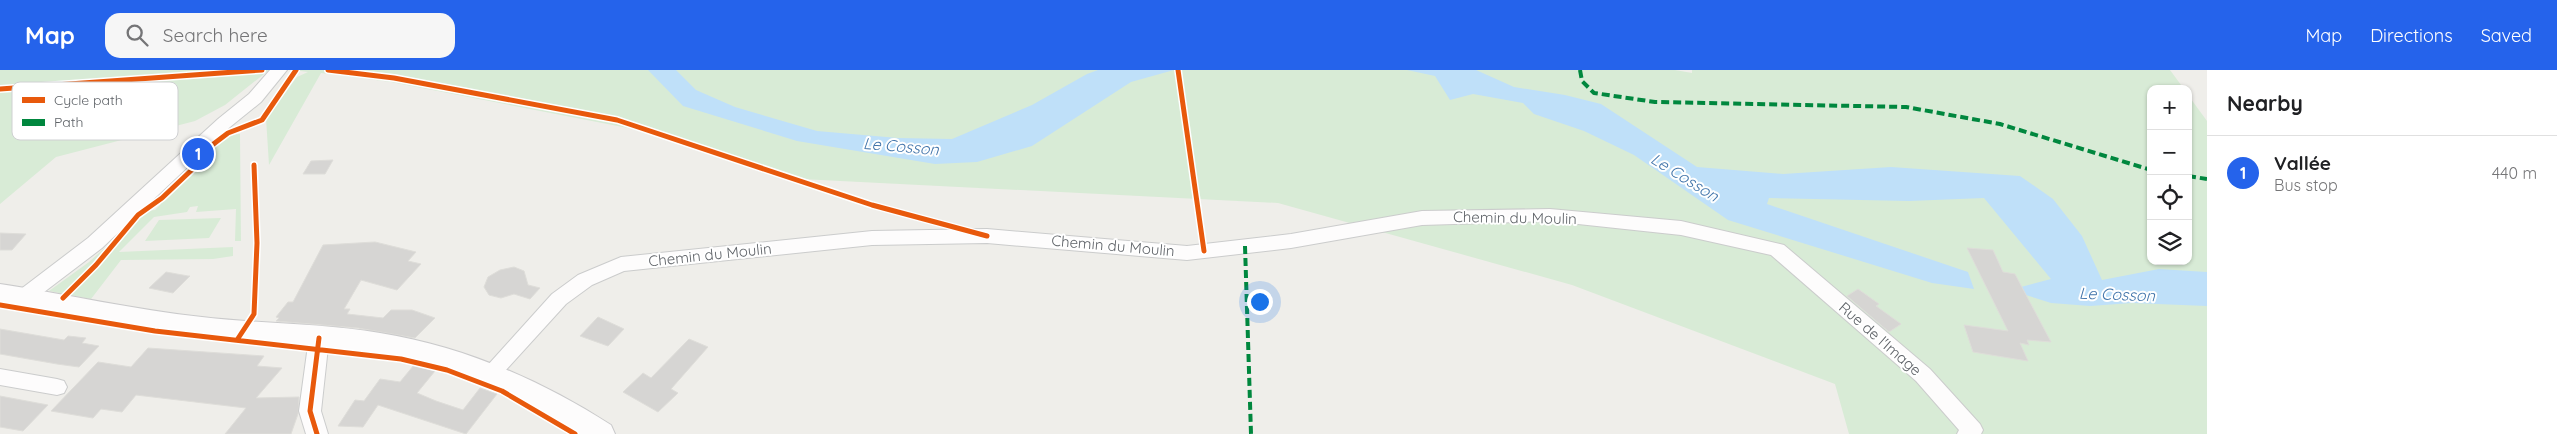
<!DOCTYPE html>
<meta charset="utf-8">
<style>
body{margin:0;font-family:Quicksand,sans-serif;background:#f6f6f6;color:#202124}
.controls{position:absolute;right:15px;top:15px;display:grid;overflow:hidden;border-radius:10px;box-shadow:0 1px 4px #0004}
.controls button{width:45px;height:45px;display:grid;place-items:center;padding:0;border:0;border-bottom:1px solid #e0e0e0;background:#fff;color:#202124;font:25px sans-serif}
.you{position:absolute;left:1259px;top:231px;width:18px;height:18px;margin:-12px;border:4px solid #fff;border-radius:50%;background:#1a73e8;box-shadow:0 0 0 8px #1a73e833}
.badge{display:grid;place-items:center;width:32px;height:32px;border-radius:50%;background:#2563eb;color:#fff;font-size:16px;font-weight:700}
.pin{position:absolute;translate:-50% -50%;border:2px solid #fff;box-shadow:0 1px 5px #0006}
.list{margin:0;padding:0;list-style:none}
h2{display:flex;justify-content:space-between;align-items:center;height:65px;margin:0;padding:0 20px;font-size:21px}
h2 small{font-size:16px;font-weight:400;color:#757577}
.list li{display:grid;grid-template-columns:32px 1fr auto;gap:15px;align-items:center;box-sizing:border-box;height:75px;padding:0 20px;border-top:1px solid #e0e0e0}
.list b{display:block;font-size:19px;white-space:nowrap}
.list p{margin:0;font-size:16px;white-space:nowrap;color:#757577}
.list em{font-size:16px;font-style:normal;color:#757577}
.icon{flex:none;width:28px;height:28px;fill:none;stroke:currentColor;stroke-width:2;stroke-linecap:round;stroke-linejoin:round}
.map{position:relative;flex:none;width:2207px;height:364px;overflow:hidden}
header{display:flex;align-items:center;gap:30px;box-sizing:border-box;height:70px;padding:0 25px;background:#2563eb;color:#fff}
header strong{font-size:24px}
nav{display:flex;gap:28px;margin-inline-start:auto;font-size:18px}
.search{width:350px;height:45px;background:#f6f6f6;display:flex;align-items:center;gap:12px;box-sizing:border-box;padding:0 18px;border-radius:15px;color:#757577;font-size:19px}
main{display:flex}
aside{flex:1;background:#fff}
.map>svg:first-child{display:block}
</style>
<header>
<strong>Map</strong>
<div class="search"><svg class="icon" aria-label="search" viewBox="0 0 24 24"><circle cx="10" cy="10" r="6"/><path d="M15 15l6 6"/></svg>Search here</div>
<nav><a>Map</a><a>Directions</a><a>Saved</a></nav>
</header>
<main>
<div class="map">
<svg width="2207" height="364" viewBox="0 0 2207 364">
<rect width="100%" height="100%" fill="#efeeea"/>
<path fill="#d8ebd6" d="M 0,0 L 269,0 L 225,35 L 195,51 L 56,87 L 0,134 Z
M 293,0 L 1675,0 L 1692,3 L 1692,0 L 2170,0 L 2184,19 L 2151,19 L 2151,191 L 2188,191 L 2188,25 L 2207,51 L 2207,364 L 1849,364 L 1835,314 L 1572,215 L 1278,133 L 801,109 L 628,58 L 391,12 L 321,3 L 269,95 L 266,48 L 297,7 L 308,2 Z
M 240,64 L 241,171 L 235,171 L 236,139 L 196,142 L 198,136 L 190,137 L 187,142 L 154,147 L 119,182 L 233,177 L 233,186 L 213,189 L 121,190 L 91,229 L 49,221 L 89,192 L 146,141 L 155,140 L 161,134 L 153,134 L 224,65 Z
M 221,148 L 209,168 L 145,171 L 159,150 Z"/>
<path fill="#bfe0f9" d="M 648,0 L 676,0 L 696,20 L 735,37 L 817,61 L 898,68 L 952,69 L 1032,35 L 1087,4 L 1098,0 L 1174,0 L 1131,12 L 1032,76 L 977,92 L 935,94 L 797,71 L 683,36 Z
M 1407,0 L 1476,0 L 1514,17 L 1565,25 L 1601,34 L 1697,97 L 1783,104 L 1891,97 L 2020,106 L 2053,129 L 2082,166 L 2102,210 L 2159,199 L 2207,202 L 2207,236 L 2132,233 L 2090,236 L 2051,233 L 2026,225 L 2021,217 L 2051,209 L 1984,128 L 1909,131 L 1769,128 L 1767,134 L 1968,202 L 1974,219 L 1932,213 L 1728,150 L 1634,85 L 1584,61 L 1534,44 L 1523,33 L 1473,24 L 1450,30 L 1435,6 Z"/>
<path fill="#d6d5d3" stroke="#deddd9" d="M 333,90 L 325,104 L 303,104 L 311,91 Z
M 0,163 L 26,164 L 12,180 L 0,180 Z
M 375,172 L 416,182 L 408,191 L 421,194 L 397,220 L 361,210 L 344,239 L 350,239 L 347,244 L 383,248 L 391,240 L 412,240 L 435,248 L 415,268 L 358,258 L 276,251 L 279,248 L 276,247 L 288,232 L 293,232 L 323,175 Z
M 1967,178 L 1993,180 L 2003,202 L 2015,204 L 2051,272 L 2027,270 L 2029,275 L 2020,273 L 2028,291 L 1973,282 L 1964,255 L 2008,261 Z
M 514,197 L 524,201 L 528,215 L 540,218 L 530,229 L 514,224 L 501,228 L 489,225 L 484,217 L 488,207 L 500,200 Z
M 166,202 L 188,206 L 190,206 L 173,223 L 149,218 Z
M 1858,219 L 1879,234 L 1876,236 L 1901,254 L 1889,262 L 1847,226 Z
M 598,247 L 624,259 L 608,276 L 580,266 Z
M 0,259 L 64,270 L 68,266 L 86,268 L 82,273 L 99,276 L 79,297 L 57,294 L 0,284 Z
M 689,269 L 708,277 L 671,319 L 678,323 L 658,342 L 623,322 L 643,303 L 651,308 Z
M 148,278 L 264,286 L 257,296 L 282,298 L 256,328 L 299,327 L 298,344 L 291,364 L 225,364 L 246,338 L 136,325 L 122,342 L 101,339 L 93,348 L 51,341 L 98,292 L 131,297 Z
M 414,295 L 435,301 L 417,323 L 436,331 L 463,340 L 480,318 L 497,324 L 466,364 L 378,335 L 363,357 L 338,356 L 355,330 L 364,331 L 380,309 L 400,312 Z
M 0,326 L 48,335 L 23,361 L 0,357 Z"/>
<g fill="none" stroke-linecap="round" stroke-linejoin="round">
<defs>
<path id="minor" d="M 270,0 L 287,0 L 261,32 L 230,57 L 102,178 L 31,232 L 24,234 L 17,232 L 14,227 L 17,222 L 88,168 L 218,49 L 249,24 Z
M 1550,139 L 1681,151 L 1784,175 L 1930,299 L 1980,354 L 1983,360 L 1981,364 L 1957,364 L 1959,360 L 1916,311 L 1771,185 L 1681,165 L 1550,151 L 1422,155 L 1291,178 L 1187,190 L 987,173 L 872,175 L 624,201 L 592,215 L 566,234 L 495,312 L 488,314 L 481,312 L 478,306 L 552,224 L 578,205 L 621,187 L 872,161 L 987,159 L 1187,176 L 1291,164 L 1422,141 Z
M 319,260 L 326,262 L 329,268 L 321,341 L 328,364 L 306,364 L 299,341 L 309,268 L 312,262 Z
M 0,299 L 57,309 L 64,311 L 67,317 L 64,323 L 57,325 L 0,315 Z"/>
<path id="secondary" d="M 0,214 C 67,224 134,240 202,247 C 261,254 321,253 380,263 C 462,276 541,310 611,355 L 615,364 L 576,364 L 544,344 L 496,320 L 448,302 L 404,289 L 354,281 L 176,265 L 0,234 Z"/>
</defs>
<use href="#minor" stroke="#cbcccc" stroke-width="2"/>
<use href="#secondary" stroke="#cacacb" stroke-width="2"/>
<use href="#minor" fill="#fdfcfc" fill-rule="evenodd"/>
<use href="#secondary" fill="#fdfcfc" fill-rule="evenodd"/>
<path stroke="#00873e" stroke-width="4" stroke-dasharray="8 4" stroke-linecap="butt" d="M 1580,0 L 1582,11 L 1594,23 L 1655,32 L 1906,37 L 2000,54 L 2151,100
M 2188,106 L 2207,109
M 1245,176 L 1251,364"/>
<defs>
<path id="cycleway" d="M 328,0 L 394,8 L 617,50 L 872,135 L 987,166
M 1178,0 L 1204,181
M 0,19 L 262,0
M 63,228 L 96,195 L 138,145 L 162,128 L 199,93 L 199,85 L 228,63 L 262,50 L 296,0
M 0,235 L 155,261 L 401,289 L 447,300 L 502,321 L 575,364
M 237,270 L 254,244 L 257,173 L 254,95
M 317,364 L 310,341 L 319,268"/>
</defs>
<use href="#cycleway" stroke="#fff" stroke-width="8"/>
<use href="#cycleway" stroke="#e8590c" stroke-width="5"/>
</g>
<g text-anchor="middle" stroke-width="4" stroke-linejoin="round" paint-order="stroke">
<g font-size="15" fill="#5f6368" stroke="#fff">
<text transform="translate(1515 148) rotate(1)" y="5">Chemin du Moulin</text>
<text transform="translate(1113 176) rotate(5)" y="5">Chemin du Moulin</text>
<text transform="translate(710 185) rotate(-6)" y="5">Chemin du Moulin</text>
<text transform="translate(1880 269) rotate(41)" y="5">Rue de l'Image</text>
</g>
<g font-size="16" font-style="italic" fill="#4174aa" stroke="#fff">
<text transform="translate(901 76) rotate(5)" y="6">Le Cosson</text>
<text transform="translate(1685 107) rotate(32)" y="6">Le Cosson</text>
<text transform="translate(2117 224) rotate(2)" y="6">Le Cosson</text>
</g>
</g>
<rect x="12" y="12" width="166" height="58" rx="8" fill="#fff" stroke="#cfd0d2" stroke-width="1"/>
<rect x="22" y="27" width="23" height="6" fill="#e8590c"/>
<rect x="22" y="49" width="23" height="7" fill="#00873e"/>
<g font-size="14" fill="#5f6368">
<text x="54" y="35">Cycle path</text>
<text x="54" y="57">Path</text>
</g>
</svg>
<div class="controls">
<button>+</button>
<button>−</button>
<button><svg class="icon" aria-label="locate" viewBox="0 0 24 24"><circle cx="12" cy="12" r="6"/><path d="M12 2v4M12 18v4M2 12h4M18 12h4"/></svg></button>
<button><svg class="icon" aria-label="layers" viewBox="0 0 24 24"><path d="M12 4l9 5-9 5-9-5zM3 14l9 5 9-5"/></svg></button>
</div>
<div class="you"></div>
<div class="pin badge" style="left:198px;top:84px">1</div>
</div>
<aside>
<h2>Nearby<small></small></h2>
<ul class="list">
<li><span class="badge">1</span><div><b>Vallée</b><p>Bus stop</p></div><em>440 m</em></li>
</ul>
</aside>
</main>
